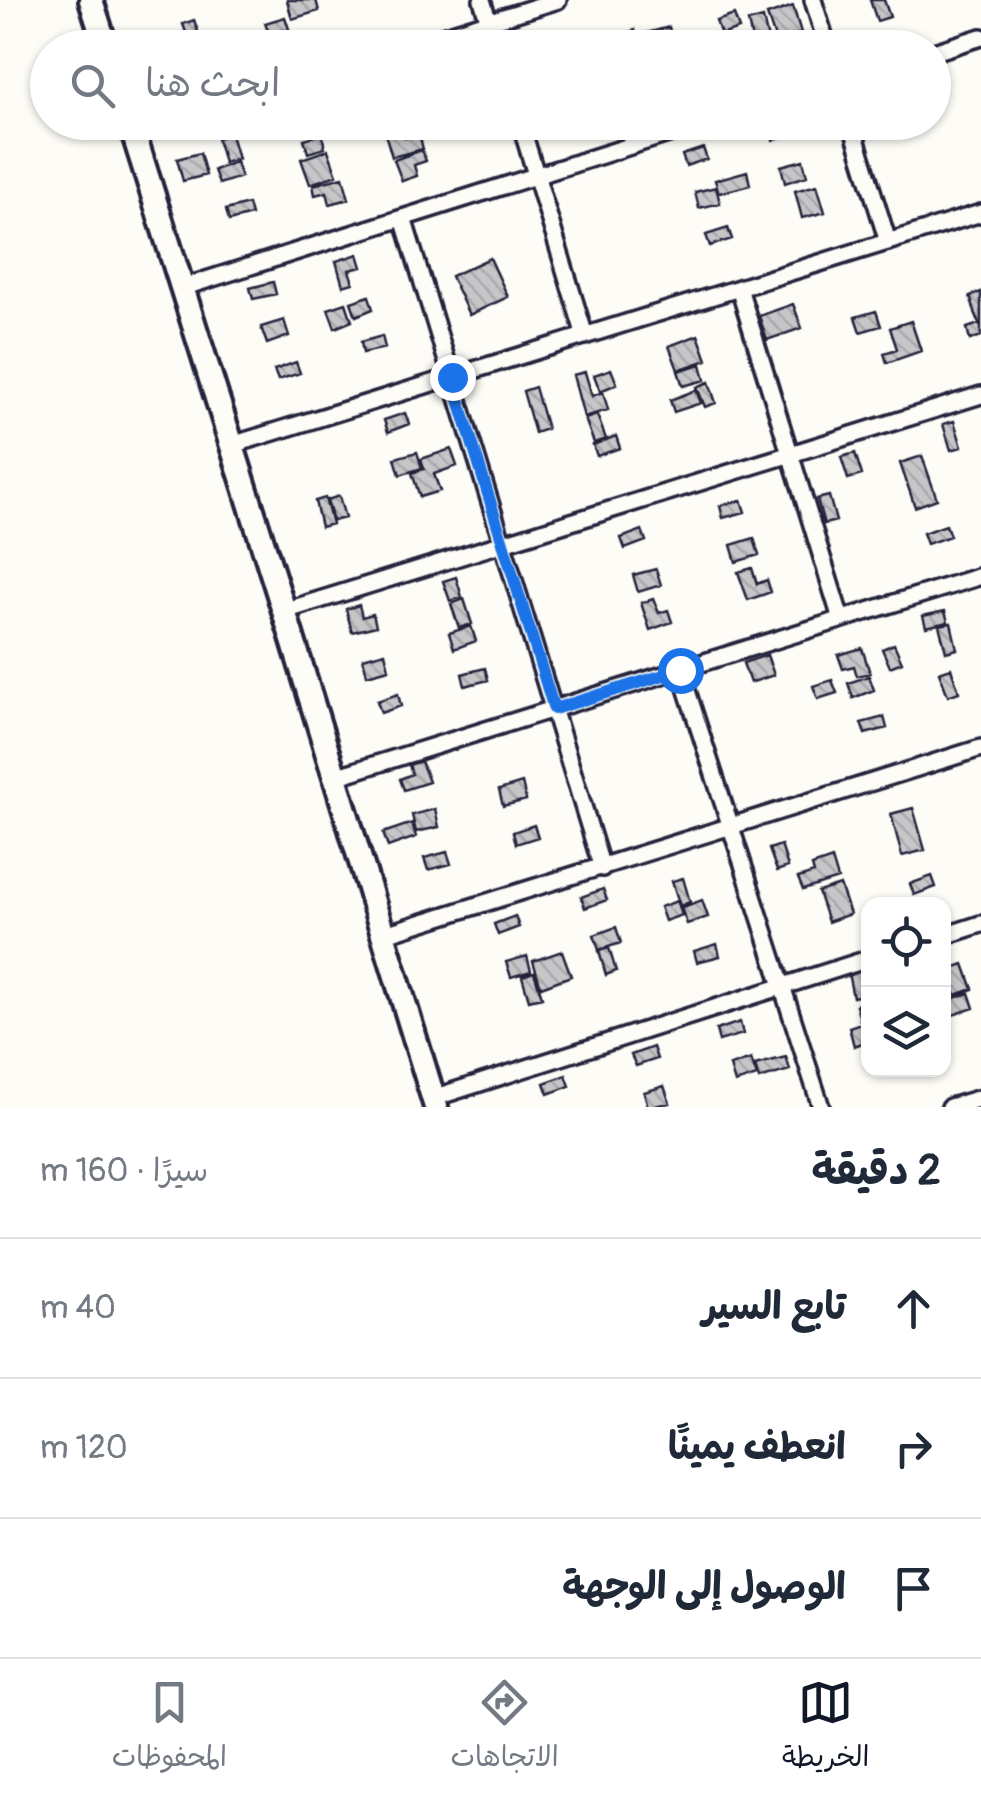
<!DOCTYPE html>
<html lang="ar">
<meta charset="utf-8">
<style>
body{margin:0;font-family:Pangolin,"Playpen Sans Arabic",sans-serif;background:#f2f2f3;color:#1f2937;direction:rtl}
.controls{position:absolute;right:30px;bottom:30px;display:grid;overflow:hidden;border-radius:20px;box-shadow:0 2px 8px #0004}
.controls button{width:90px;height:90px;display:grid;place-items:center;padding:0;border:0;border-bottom:2px solid #e0e1e3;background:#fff;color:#1f2937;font:50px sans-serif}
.stop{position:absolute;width:30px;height:30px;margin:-22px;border:8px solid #1a73e8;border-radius:50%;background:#fff}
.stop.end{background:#1a73e8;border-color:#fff;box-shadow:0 2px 10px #0008}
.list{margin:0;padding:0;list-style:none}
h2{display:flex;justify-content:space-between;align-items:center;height:130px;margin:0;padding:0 40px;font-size:42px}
h2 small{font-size:32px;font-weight:400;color:#747a83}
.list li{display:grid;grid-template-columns:65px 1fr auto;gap:30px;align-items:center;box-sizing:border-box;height:140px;padding:0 40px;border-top:2px solid #e0e1e3}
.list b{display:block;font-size:38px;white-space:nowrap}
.list em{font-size:32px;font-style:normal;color:#747a83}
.icon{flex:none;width:55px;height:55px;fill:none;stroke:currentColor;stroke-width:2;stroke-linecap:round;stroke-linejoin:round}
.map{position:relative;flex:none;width:981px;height:1107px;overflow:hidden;direction:ltr}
.search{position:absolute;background:#fff;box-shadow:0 2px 8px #0004;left:30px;right:30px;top:30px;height:110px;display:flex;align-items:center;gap:25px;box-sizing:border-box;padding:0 35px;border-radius:55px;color:#747a83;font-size:38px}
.sheet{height:550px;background:#fff}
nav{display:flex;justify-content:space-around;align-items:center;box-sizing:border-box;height:140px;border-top:2px solid #e0e1e3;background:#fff;font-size:28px;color:#747a83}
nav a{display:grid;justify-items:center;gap:5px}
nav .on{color:#111827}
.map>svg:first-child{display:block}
</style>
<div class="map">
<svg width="981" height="1107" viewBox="0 0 981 1107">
<defs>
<pattern id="building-back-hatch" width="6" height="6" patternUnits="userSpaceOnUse" patternTransform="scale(2.5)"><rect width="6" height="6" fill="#c6c6c8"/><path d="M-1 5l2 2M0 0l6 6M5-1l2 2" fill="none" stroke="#aaaaad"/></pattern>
</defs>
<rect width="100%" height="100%" fill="#fdfcf7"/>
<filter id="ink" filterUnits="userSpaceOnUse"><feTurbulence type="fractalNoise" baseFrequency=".01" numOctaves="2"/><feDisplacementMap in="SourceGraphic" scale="20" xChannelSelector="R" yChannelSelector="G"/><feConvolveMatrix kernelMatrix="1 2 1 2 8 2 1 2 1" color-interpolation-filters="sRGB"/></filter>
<g filter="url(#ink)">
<path fill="url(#building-back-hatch)" stroke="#22223b" stroke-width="2.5" d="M 287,0 L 316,0 L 319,11 L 292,19 Z
M 870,0 L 884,0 L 890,17 L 877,21 Z
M 793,6 L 801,33 L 776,41 L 767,15 Z
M 734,15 L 739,29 L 721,35 L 716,21 Z
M 285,17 L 289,29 L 269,34 L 265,23 Z
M 763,18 L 770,48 L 754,48 L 748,22 Z
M 194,20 L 202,43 L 191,47 L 183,24 Z
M 669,27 L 673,44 L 651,48 L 647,33 Z
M 635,30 L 639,44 L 617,48 L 613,37 Z
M 791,122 L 794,133 L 773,140 L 769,128 Z
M 402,127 L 405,138 L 419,134 L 423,149 L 392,157 L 385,133 Z
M 231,134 L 238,159 L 224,163 L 217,138 Z
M 322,134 L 325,148 L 308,153 L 304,139 Z
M 703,148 L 707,159 L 686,166 L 682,155 Z
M 328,150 L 337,175 L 310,184 L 301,159 Z
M 422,150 L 426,161 L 414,165 L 417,176 L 402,181 L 394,160 Z
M 200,153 L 206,175 L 183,181 L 177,159 Z
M 803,160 L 807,176 L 785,183 L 781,166 Z
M 236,162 L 241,177 L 219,184 L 214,170 Z
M 747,171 L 750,185 L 719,193 L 715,180 Z
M 343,177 L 349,199 L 330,204 L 327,192 L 315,195 L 313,185 Z
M 817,185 L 825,212 L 802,218 L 795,191 Z
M 716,187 L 720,203 L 699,208 L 695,192 Z
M 248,204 L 251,215 L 229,221 L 226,210 Z
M 728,228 L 732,239 L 710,246 L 706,235 Z
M 358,254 L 362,267 L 349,270 L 353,283 L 343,286 L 336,261 Z
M 490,258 L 508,297 L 469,315 L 451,276 Z
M 273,282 L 276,294 L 253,299 L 250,288 Z
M 981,292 L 981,336 L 970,340 L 967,328 L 979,324 L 970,296 Z
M 369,296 L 373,309 L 356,316 L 351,302 Z
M 346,303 L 352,321 L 335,328 L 328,309 Z
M 793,304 L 802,328 L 767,340 L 759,316 Z
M 876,311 L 881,326 L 860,332 L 855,317 Z
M 284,320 L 289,336 L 267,344 L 261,327 Z
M 911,321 L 921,351 L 887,363 L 884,353 L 897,349 L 890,328 Z
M 698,335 L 707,360 L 678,370 L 669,346 Z
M 382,336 L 385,348 L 363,353 L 361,342 Z
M 296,362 L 300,373 L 278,380 L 274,370 Z
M 701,364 L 705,380 L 683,386 L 678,371 Z
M 611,369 L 617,384 L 600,391 L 594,375 Z
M 585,372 L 592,396 L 603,392 L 608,410 L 584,417 L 573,375 Z
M 709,382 L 716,403 L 705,407 L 697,387 Z
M 535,387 L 547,429 L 535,433 L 523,391 Z
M 696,390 L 701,403 L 674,412 L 670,400 Z
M 405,413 L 409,424 L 388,432 L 384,420 Z
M 597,415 L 606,439 L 594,443 L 585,419 Z
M 954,421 L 962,447 L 951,450 L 943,424 Z
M 616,436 L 620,448 L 597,456 L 593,445 Z
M 451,449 L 457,466 L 434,474 L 440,491 L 420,497 L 412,473 L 424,469 L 421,459 Z
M 417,452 L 422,468 L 400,475 L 395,458 Z
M 855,453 L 862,475 L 848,479 L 841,457 Z
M 922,456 L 937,499 L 915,507 L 900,463 Z
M 339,496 L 345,518 L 333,521 L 327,500 Z
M 829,496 L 836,521 L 824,524 L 817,499 Z
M 325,498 L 332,524 L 321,527 L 315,501 Z
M 741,500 L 745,512 L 723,518 L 720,506 Z
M 946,525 L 950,536 L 927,544 L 923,533 Z
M 642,530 L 646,541 L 625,549 L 621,538 Z
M 754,538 L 759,555 L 736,562 L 731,545 Z
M 752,568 L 757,584 L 767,580 L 771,592 L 748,600 L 738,572 Z
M 656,569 L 661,585 L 638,592 L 633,575 Z
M 456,577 L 462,597 L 450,601 L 443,581 Z
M 464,599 L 472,624 L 459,628 L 451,604 Z
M 653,599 L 659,613 L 668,610 L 672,622 L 650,630 L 641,603 Z
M 359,605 L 362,617 L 373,614 L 376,626 L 352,632 L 346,609 Z
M 945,611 L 948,622 L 926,627 L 923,616 Z
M 951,623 L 957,649 L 946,652 L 939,625 Z
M 471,626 L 476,641 L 454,649 L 449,633 Z
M 894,644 L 902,662 L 890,667 L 882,649 Z
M 862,648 L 870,673 L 857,676 L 854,666 L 843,669 L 838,655 Z
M 385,652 L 389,669 L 367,675 L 363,658 Z
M 767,655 L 774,675 L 750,683 L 743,663 Z
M 485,668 L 488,680 L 465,686 L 462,674 Z
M 951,668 L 959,692 L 948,696 L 939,672 Z
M 869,676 L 874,690 L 853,698 L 848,683 Z
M 832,680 L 837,693 L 818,699 L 813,686 Z
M 398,694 L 401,706 L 381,713 L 377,701 Z
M 884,717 L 887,728 L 865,734 L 861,723 Z
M 421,761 L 429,782 L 404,790 L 400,779 L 412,774 L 409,765 Z
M 522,783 L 526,800 L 503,806 L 499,790 Z
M 913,808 L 925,850 L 902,856 L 891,814 Z
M 435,809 L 439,827 L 416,832 L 412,815 Z
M 412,823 L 416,837 L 388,847 L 383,833 Z
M 534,825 L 538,837 L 516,844 L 513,832 Z
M 781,845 L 788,867 L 777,871 L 769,849 Z
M 447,852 L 451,864 L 428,870 L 424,858 Z
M 832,859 L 838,879 L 803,890 L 798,878 L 814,873 L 812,866 Z
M 932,876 L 936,887 L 914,895 L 910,884 Z
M 683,878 L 690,902 L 680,906 L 672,881 Z
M 840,885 L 850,914 L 828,922 L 818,892 Z
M 603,889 L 607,900 L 585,908 L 581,897 Z
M 702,900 L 708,917 L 687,924 L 681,908 Z
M 677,901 L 682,915 L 665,921 L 660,907 Z
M 515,916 L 519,927 L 498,935 L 494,924 Z
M 616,927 L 621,943 L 599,950 L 594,935 Z
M 717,944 L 720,956 L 697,962 L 694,951 Z
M 609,948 L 616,971 L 606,975 L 599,951 Z
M 562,951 L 571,976 L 541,987 L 533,961 Z
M 527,956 L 531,971 L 511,977 L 506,962 Z
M 964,964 L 973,989 L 956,995 L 947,970 Z
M 868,969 L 868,994 L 853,997 L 848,973 Z
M 534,972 L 542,997 L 529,1000 L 522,976 Z
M 969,993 L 974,1008 L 950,1016 L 945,1001 Z
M 864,1002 L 868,1018 L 868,1041 L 854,1046 L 849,1027 L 861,1023 L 856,1005 Z
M 740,1022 L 743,1034 L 719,1041 L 716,1030 Z
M 653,1047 L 657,1059 L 636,1066 L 631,1055 Z
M 786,1057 L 790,1070 L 759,1079 L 755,1065 Z
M 751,1059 L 757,1076 L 735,1083 L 730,1066 Z
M 566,1075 L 570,1086 L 548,1094 L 544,1083 Z
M 664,1086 L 670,1103 L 648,1107 L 644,1092 Z"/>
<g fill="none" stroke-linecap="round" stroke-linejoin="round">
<defs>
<path id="street" d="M 482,0 L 497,48
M 813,0 L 828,48
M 404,48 L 558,0
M 934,52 L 981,37
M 520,122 L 585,336
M 851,122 L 888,242
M 133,132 L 162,122
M 403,218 L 602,868
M 181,288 L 706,122
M 739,288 L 841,619
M 232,445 L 981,213
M 284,611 L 981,395
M 680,669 L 821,1107
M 335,777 L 981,576
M 382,935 L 981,748
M 944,936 L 981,924
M 433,1098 L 868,959
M 950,1107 L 981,1098"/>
<path id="secondary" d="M 91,0 L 106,48
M 130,122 L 284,611 L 436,1107"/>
</defs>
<use href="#street" stroke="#22223b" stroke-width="22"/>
<use href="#secondary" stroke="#22223b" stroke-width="30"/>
<use href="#street" stroke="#fdfcf7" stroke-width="15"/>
<use href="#secondary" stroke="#fdfcf7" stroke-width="22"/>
</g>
</g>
<g fill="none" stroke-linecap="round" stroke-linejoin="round" filter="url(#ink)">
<path stroke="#1a73e8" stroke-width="12" d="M 452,377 L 554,709 L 680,670"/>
</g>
</svg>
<div class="controls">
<button><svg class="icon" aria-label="locate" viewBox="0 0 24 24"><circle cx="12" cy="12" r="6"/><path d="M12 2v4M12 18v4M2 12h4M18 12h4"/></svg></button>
<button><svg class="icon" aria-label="layers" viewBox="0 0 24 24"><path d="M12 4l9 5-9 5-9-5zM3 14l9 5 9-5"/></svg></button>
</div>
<div class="stop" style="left:680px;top:670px"></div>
<div class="stop end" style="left:452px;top:377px"></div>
<div class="search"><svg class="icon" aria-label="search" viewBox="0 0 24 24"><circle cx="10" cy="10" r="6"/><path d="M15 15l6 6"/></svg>ابحث هنا</div>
</div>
<section class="sheet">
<h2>2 دقيقة<small>سيرًا · 160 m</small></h2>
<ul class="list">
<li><svg class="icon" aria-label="ahead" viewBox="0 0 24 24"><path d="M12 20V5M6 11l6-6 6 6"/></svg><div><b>تابع السير</b></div><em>40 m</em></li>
<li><svg class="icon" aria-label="right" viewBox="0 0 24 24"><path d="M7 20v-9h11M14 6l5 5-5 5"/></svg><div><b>انعطف يمينًا</b></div><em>120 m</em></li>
<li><svg class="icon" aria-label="arrive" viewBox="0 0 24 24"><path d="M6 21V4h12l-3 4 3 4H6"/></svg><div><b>الوصول إلى الوجهة</b></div></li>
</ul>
</section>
<nav>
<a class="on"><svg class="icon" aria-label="map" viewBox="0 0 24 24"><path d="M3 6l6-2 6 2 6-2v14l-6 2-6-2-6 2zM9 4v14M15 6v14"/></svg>الخريطة</a>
<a><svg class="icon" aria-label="directions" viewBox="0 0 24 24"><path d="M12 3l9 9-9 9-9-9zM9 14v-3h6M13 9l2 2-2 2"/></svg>الاتجاهات</a>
<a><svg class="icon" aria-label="saved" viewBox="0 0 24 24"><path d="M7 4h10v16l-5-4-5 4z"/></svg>المحفوظات</a>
</nav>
